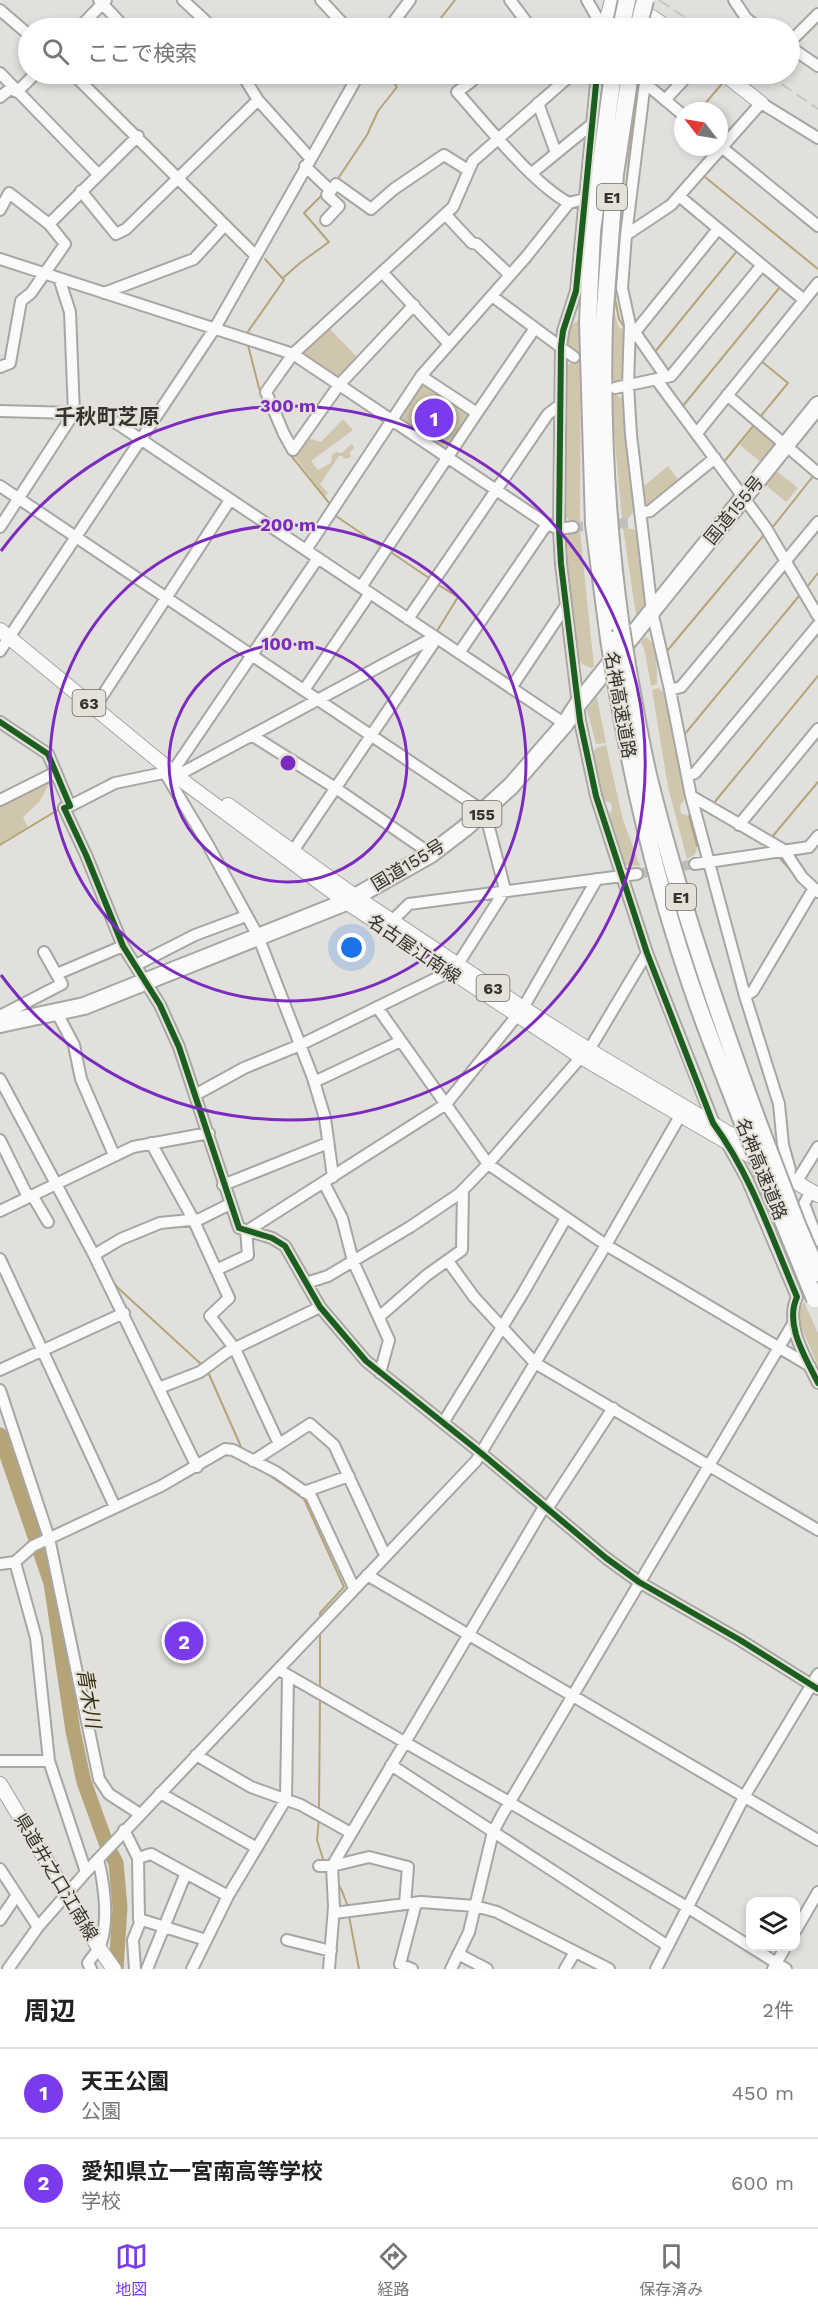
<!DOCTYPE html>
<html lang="ja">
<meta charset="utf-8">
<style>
body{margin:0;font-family:"Work Sans","Noto Sans JP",sans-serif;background:#f2f2f2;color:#222}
.controls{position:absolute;right:18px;bottom:18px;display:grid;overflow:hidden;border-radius:12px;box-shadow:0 3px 9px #0003}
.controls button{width:54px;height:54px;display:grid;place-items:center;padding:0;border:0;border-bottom:2px solid #e0e0e0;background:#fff;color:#222;font:30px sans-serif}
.compass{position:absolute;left:674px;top:102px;width:54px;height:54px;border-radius:50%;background:#fff;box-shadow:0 3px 9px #0003;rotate:301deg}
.you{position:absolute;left:352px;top:948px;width:21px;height:21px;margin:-15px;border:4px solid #fff;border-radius:50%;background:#1a73e8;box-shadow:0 0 0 9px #1a73e833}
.badge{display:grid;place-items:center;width:39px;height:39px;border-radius:50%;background:#7c3aed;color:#fff;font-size:20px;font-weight:700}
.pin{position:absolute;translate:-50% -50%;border:3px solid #fff;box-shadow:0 2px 6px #0006}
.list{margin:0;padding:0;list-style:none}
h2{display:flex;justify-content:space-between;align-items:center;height:78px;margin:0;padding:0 24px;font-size:26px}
h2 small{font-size:20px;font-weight:400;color:#767676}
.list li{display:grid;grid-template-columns:39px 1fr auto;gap:18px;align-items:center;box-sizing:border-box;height:90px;padding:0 24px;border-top:2px solid #e0e0e0}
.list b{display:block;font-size:22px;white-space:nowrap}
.list p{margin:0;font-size:20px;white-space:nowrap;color:#767676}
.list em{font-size:20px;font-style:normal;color:#767676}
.icon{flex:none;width:33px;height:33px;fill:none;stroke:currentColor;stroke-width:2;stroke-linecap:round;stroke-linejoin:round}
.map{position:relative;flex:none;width:818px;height:1969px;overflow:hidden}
.search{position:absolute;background:#fff;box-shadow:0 3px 9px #0003;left:18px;right:18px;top:18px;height:66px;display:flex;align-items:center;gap:15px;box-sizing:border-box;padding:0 21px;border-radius:33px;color:#767676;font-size:22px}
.sheet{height:258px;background:#fff}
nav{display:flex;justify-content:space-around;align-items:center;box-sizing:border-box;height:84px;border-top:2px solid #e0e0e0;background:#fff;font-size:16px;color:#767676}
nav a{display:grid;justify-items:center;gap:3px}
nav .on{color:#7c3aed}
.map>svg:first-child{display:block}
</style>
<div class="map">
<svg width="818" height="1969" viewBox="0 0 818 1969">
<rect width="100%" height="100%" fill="#e1e0dc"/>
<path fill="#cfc6ad" d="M 613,305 L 618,326 L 625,331 L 625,374 L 620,381 L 611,382 Z
M 581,320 L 580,521 C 572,522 569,521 563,515 L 565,370 L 566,365 L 575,362 C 566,345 559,328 581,320 Z
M 327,326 L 359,359 L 341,378 L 338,378 L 300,353 Z
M 422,382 L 470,412 L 471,416 L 448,450 L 445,451 L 399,420 L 398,414 Z
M 610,390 L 624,400 L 635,509 L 628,519 L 622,519 Z
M 343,419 L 353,430 L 311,461 L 318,470 L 331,463 L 332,455 L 337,452 L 342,453 L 351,444 L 353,445 L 354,448 L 350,452 L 351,457 L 345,459 L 342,456 L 339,456 L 320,484 L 328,493 L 325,496 L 295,457 L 308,438 L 321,442 Z
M 755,425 L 779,444 L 763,464 L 740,445 Z
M 668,466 L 680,482 L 647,508 L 644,486 Z
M 774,469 L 798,488 L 786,502 L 763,483 Z
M 623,528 L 634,529 L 638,535 L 647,601 L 636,615 Z
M 580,531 L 594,667 L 591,668 L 582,664 L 577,656 L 564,540 L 570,532 Z
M 645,637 C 660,643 656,669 657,684 L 651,686 L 645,652 L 641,642 Z
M 658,688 L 666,694 L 684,800 L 680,806 L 681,813 L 688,816 L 697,849 L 694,855 L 687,859 L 668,787 L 652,690 Z
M 597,697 L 606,743 L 596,744 L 587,710 Z
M 606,745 L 623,820 L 640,866 L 624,865 L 607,816 L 612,810 L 611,803 L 603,800 L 591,755 L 596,748 Z
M 56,772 L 39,802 L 23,817 L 28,827 L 0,844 L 0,800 Z
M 804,1302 L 818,1333 L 818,1365 L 800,1325 L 799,1310 Z"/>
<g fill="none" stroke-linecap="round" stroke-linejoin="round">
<path stroke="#b4a478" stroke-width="2" d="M 433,28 L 455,0
M 699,111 L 725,80
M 705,177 L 818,269
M 337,180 L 367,135 L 378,111 L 397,87 L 391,79 L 396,74
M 283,278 L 300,263 L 329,242 L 304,213 L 322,195
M 626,330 L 619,319 L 615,299 L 631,138 L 640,74
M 247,333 L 284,280 L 265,259
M 634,340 L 643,352
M 248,345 L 259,388 L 275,428
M 654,353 L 737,251
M 682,407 L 780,287
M 760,417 L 788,383 L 761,361
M 278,435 L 286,448
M 289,453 L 330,504
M 723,463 L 754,425
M 327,511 L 339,491
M 333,514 L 383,548
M 772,528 L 814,475
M 389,551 L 432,580
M 437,584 L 458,597 L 437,631 L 459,646
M 807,587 L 818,573
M 467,651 L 509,679
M 667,651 L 764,535
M 684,735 L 799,596
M 676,748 L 685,798
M 713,804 L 818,676
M 709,813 L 769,848
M 689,816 L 697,846
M 772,837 L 818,782
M 0,845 L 61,808
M 779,857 L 806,888
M 111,1279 L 117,1287 L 202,1365
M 208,1372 L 242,1449
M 263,1471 L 304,1499 L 344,1587 L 320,1613 L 320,1621
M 320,1632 L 320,1690
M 319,1810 L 320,1698
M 319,1818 L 317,1840 L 324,1862
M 337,1882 L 342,1891 L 348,1907
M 349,1916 L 359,1969"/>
<path stroke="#b4a478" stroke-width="15" d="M 0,1435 L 51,1583 L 73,1731 L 84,1782 L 106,1843 L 116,1863 L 120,1907 L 116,1969"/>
<path stroke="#bfbeba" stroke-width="10" stroke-dasharray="10 5" stroke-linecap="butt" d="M 573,527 L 628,523
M 637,874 L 695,864"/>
<defs>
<path id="minor" d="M 99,0 L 125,28
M 183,0 L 213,28
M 321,0 L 347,28
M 510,0 L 531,28
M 587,0 L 603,28
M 734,0 L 746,18 L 758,28
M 0,10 L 28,34
M 79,28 L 106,0
M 389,28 L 410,0
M 790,42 L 818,14
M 790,47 L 818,66
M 0,73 L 98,174
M 73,74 L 255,255
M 242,74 L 258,100 L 310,158
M 468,74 L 472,81 L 457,92 C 486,124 533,184 569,203
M 597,74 L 576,291 L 563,331 L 561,347 L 559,529 L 561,564 L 580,721 L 596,796 L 647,953 L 715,1126
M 646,74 L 626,235 L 622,288 L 630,325 L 628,385 L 631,435 L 652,611 L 670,690 L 691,796 L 745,996 L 779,1104 L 783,1145 L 790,1170
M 646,84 L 683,115
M 0,97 L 10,89 L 17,92 L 35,74
M 665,100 L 689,74
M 538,103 L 556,153
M 719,145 L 818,226
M 305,166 L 331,191 L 336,184 L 371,209 L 394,189 L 444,155 L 468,170
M 532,173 L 592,124
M 81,191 L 116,234 L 126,229 L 258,100
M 679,196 L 804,300
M 0,210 L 9,193 L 49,224 L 65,244 L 31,293 L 21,301 L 10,363 L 0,367
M 445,214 L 472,243 L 477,244 L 510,275
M 326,220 L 339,206 L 327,195 L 331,191
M 49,224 L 138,136
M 626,235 L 671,205 L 761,103 L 818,138
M 0,259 L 293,354 L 547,524 L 559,529 L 573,527
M 382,272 L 449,344
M 104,293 L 194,259 L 225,225
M 492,296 L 574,357
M 414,305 L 339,385 L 293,450 L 284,434 L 266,392 L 293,354 L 453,207 L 473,161 L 572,74
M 632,328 L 666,377
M 635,332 L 718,229
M 656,379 L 766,528 L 818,616
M 615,388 L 671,376 L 762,265
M 727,395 L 818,473
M 0,411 L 74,413 L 109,418 L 565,724
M 477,413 L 535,328
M 697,433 L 818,283
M 0,486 L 485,812 L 505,890 L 458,964
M 640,513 L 650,511 L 715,458
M 0,527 L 74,413 L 70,312 L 59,278
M 306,550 L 421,376 L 526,257 L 569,203 L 584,199
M 361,587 L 477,413 L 421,376
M 408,619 L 548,414 L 560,405
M 0,651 L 215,328 L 359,74
M 459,653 L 547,524
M 511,688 L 565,607
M 304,690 L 370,593
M 670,690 L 681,687 L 818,522
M 95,707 L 230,500
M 0,722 L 48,754 L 70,806 L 64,808 L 86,855 L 123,946 L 160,1005 L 179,1047 L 239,1228 L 272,1238 L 285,1246 L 320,1307 L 366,1361 L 481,1453 L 606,1558 L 639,1582 L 740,1640 L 818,1689
M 253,736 L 337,789 L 431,854
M 165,773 L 207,843 L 258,936 L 313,1078 L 325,1118 L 333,1177
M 178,775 L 427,641 L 437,638
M 687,776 L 695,773 L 818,625
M 691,796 L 784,850 L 802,877 L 818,892
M 0,800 L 56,772
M 70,806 L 115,783 L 173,771 L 318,558
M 739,825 L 818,729
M 293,851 L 437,638
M 695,864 L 809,847 L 818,836
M 393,920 L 409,904 L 637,874
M 136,965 L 195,935 L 246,916
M 57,974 L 123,946
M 745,996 L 753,991 L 814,888
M 377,1007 L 488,1164 L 606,1245 L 810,1366
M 57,1013 L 74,1045 L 81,1079 L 114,1155
M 0,1016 L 62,984 L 44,952
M 589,1050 L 647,953
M 0,1079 L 94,1255 L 197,1467
M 314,1082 L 401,1041
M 195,1095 L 244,1068 L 300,1045 L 449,972
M 0,1140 L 28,1197
M 726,1141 L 747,1179 L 797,1297 C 784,1325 806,1358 818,1383
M 151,1143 L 193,1219 L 229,1298 L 210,1316 L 235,1349 L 279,1444
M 800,1176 L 818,1147
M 324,1183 L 342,1218 L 353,1261 L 389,1340 L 380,1373
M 223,1185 L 328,1143
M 811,1191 L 804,1204 L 818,1241
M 32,1195 L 48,1222
M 0,1211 L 133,1147 L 209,1133
M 247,1231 L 446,1104 L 523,1008 L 597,879
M 94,1255 L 121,1239 L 160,1223 L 200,1219 L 230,1204
M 0,1259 L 115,1507
M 448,1261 L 474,1297 L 535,1363 L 818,1530
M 216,1270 L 248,1255 L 246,1230
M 306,1283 L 328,1276 L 410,1227 L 459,1194 L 488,1164 L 581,1057
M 379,1317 L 427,1275 L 462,1250 L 463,1190
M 0,1370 L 124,1313
M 159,1388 L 200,1372 L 227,1352 L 320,1307
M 0,1390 L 49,1538 L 99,1779 L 109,1794 L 140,1814
M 443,1423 L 523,1293 L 566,1218
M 253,1461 L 310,1424 L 334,1445 L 385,1555
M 304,1492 L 349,1476
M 547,1509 L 613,1408
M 15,1562 L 36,1638 L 49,1761 L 86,1872
M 0,1564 L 15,1562 L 33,1546 L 161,1486 L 225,1449 L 233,1450 L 276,1472 L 311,1496 L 354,1588
M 367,1575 L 818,1840
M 279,1670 L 509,1802 L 687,1907 L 786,1969
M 196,1755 L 251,1787 L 301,1805 L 351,1833
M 0,1761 L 49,1761
M 391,1765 L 668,1946
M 160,1793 L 257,1848
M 124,1830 L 138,1858
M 319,1866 L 332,1866 L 369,1857 L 408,1867 L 405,1904
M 0,1869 L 38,1927
M 334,1913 L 421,1902 L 475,1906 L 497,1912 L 609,1969
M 0,1920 L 17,1895
M 796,1930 L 818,1892
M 206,1940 L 139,1919 L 138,1858 L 151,1854 L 228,1896
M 287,1940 L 331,1951
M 458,1954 L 487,1969
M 8,1969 L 38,1927 L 86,1872 L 476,1461 L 606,1245 L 680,1116
M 91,1969 L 88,1963 C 91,1958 96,1953 99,1948 C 110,1923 104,1884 98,1859
M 135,1969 L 133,1940 L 141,1920
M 147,1969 L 186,1873
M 192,1969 L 228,1896 L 286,1799 L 288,1675
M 329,1969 L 334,1907 L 332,1866 L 544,1507
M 412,1969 L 400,1964 L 416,1903
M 451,1969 L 469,1932 L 493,1832 L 502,1815 L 794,1322
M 565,1969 L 575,1952
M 656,1969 L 744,1797 L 818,1674
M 773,1969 L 786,1946"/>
<path id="major" d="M 612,0 L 608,15 L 650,28 L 652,17 L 668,28
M 724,74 L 761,103
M 0,630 L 187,784 L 346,902 L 581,1057 L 818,1195
M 228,805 L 356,897 L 523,1008 L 589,1050 L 755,1149
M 0,1784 L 99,1948 L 114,1969"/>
<path id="highway" d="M 588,322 L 594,524 L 609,639
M 604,322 C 601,425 607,527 621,628
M 628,671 C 635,709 641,749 651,787 C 679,899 716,1008 756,1117
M 616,682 C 634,791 662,905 699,1008 C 713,1047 728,1085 743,1123
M 0,1024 L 84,1006 L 346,902 L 431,854 L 465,828 L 511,786 L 565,724 L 578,704 L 652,611 L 818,405"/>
</defs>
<use href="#minor" stroke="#a7a6a2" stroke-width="14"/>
<use href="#major" stroke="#a7a6a2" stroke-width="16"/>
<use href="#highway" stroke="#a7a6a2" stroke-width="20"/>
<use href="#minor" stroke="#fafafa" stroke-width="10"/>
<use href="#major" stroke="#fafafa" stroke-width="14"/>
<use href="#highway" stroke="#fafafa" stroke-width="16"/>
<path stroke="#c5c5c4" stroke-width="2" stroke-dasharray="12 6" stroke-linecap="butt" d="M 659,0 L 701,28
M 767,74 L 818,109"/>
<defs>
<path id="highway-bridge" d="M 621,28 L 627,0
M 638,28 L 645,0
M 588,322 L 592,231 L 613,74
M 604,322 L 615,174 L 630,74
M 621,628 L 628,671
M 609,639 L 616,682
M 756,1117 L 798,1227 L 818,1273
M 743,1123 L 815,1299"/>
</defs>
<use href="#highway-bridge" stroke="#a7a6a2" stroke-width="20" stroke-linecap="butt"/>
<use href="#highway-bridge" stroke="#fafafa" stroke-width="16"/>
<defs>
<path id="cycleway" d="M 597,74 L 576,291 L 563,331 L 561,347 L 559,529 L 561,564 L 580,721 L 596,796 L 647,953 L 713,1123 C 751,1175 772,1238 797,1297 C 784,1325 806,1358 818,1383
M 0,722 L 48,754 L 70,806 L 64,808 L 86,855 L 123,946 L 160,1005 L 179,1047 L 239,1228 L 272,1238 L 285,1246 L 320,1307 L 366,1361 L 481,1453 L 606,1558 L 639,1582 L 740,1640 L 818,1689"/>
</defs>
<use href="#cycleway" stroke="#e4e1d9" stroke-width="10"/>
<use href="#cycleway" stroke="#1b5e20" stroke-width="6"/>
</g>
<g fill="none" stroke="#7b2cbf" stroke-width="3">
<circle cx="288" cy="763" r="119"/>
<circle cx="288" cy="763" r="238"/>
<path d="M1 551A357 357 0 1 1 1 975"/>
</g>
<g text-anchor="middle" stroke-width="4.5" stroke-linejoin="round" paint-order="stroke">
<g fill="#e4e1d9" stroke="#6a6863" stroke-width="1.5">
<rect x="597" y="184" width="30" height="26" rx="4.5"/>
<rect x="72.5" y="690" width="33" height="26" rx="4.5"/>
<rect x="462.5" y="801" width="39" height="26" rx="4.5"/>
<rect x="666" y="884" width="30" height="26" rx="4.5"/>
<rect x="476.5" y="975" width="33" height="26" rx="4.5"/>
</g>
<g font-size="16" font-weight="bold" fill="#353431">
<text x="612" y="203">E1</text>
<text x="89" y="709">63</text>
<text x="482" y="820">155</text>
<text x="681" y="903">E1</text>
<text x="493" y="994">63</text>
</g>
<g font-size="18" fill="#353431" stroke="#e4e1d9">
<text transform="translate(734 510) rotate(-51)" y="6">国道155号</text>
<text transform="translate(620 705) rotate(80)" y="6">名神高速道路</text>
<text transform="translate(408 865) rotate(-31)" y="6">国道155号</text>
<text transform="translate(414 949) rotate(34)" y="6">名古屋江南線</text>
<text transform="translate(761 1169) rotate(68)" y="6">名神高速道路</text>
<text transform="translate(56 1877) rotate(59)" y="6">県道井之口江南線</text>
</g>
<g font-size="20" font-style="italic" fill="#372d10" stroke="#e4e1d9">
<text transform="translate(89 1698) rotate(81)" y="7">青木川</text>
</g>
<g font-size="21" font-weight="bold" fill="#353431" stroke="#e4e1d9">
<text x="107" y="424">千秋町芝原</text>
</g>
</g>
<circle cx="288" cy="763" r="9" fill="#7b2cbf" stroke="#e4e1d9" stroke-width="3"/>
<g font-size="18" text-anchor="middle" font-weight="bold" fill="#7b2cbf" stroke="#e4e1d9" stroke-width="4.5" stroke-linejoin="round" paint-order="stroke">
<text x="288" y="412">300 m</text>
<text x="288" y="531">200 m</text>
<text x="288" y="650">100 m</text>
</g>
</svg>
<div class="controls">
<button><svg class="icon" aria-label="layers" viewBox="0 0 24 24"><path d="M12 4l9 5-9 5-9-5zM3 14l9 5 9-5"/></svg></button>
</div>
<svg class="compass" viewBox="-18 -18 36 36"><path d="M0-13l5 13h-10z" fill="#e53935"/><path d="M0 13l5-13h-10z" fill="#767676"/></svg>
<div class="you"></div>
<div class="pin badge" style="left:434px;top:418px">1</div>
<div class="pin badge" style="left:184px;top:1641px">2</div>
<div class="search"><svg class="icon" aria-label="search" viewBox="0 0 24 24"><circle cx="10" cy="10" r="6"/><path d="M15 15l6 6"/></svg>ここで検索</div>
</div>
<section class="sheet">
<h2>周辺<small>2件</small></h2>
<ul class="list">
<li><span class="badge">1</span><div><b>天王公園</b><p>公園</p></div><em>450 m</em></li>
<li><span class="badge">2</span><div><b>愛知県立一宮南高等学校</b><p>学校</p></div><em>600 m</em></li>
</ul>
</section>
<nav>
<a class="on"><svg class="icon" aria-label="map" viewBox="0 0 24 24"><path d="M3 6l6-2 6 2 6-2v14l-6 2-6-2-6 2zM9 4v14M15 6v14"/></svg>地図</a>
<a><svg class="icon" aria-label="directions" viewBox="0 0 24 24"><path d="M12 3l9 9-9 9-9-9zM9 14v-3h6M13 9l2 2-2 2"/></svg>経路</a>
<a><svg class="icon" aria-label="saved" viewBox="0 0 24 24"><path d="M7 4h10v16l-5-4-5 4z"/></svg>保存済み</a>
</nav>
